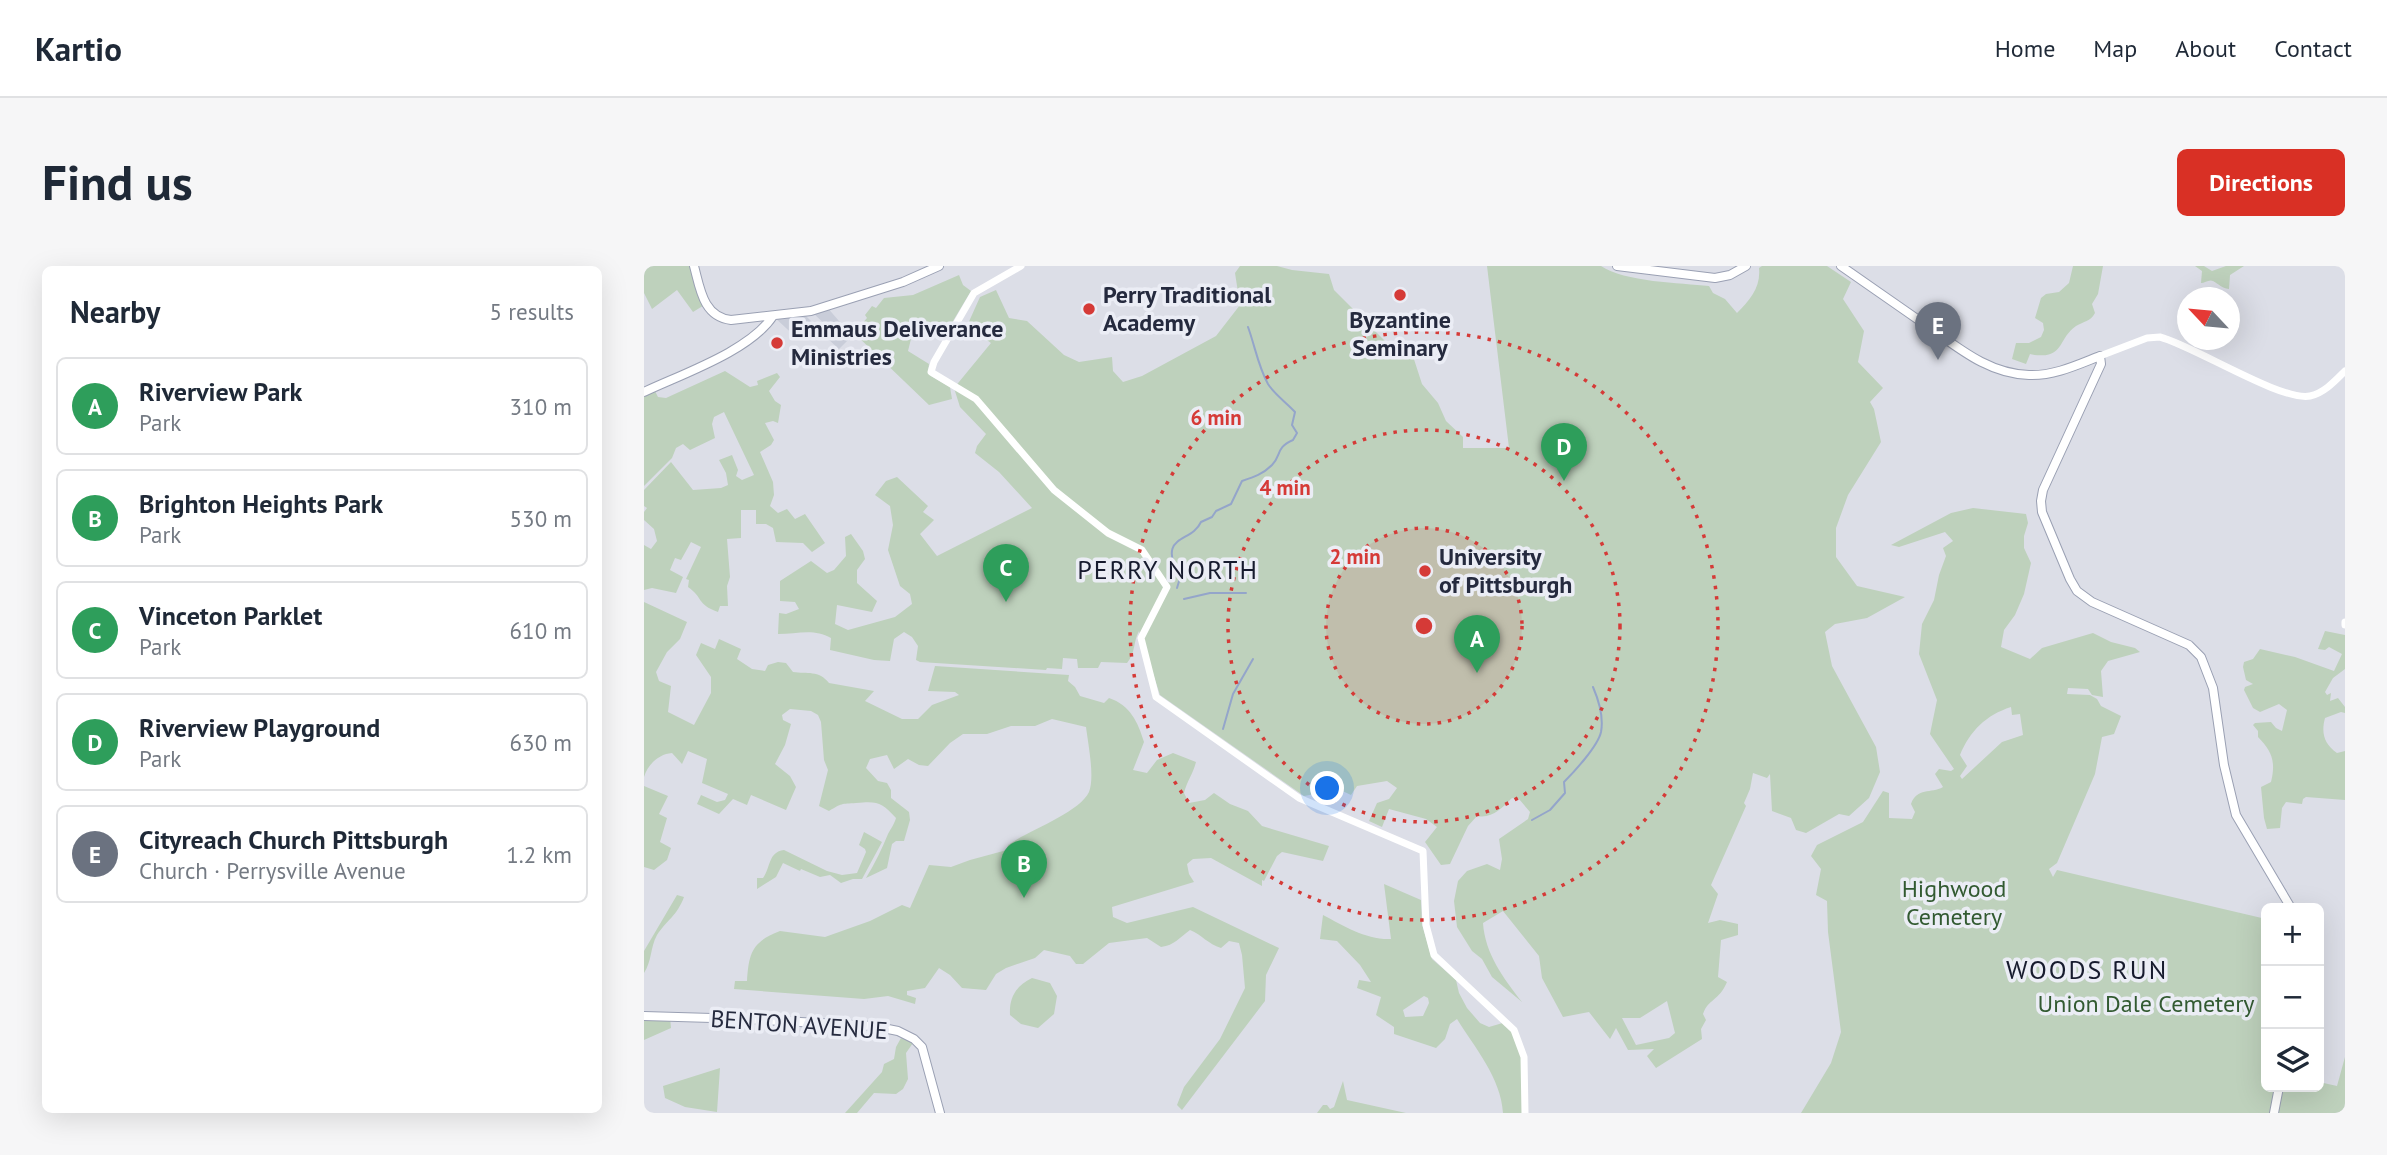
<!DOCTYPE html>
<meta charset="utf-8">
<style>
body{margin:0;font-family:"PT Sans",sans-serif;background:#f6f6f7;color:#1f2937}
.controls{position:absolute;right:21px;bottom:21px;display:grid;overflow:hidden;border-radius:10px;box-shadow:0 7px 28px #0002}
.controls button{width:63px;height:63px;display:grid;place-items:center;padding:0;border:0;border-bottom:2px solid #e0e1e3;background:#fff;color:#1f2937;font:35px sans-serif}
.compass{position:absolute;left:1533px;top:21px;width:63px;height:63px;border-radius:50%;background:#fff;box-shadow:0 7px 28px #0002;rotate:296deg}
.you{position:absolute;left:684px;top:523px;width:24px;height:24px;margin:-18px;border:5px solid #fff;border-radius:50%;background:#1a73e8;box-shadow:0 0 0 10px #1a73e833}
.badge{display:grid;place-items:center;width:46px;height:46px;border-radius:50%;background:#d93025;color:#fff;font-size:23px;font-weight:700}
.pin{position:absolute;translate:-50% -58px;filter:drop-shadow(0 2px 4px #0008)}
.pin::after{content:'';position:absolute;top:37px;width:24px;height:21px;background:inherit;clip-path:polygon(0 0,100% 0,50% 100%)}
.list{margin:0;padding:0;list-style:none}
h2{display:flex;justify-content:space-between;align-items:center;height:91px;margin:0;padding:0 28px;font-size:30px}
h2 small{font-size:23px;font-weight:400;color:#747a83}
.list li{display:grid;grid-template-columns:46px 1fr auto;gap:21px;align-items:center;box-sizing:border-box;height:98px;margin:0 14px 14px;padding:0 14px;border:2px solid #e0e1e3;border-radius:10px}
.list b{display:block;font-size:26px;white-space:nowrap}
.list p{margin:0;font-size:23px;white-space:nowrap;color:#747a83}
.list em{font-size:23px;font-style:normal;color:#747a83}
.icon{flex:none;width:38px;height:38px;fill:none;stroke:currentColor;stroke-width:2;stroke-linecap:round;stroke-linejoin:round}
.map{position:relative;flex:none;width:1701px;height:847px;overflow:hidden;border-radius:10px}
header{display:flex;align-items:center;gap:42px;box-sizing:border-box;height:98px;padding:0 35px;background:#fff;border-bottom:2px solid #e0e1e3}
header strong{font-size:33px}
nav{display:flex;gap:38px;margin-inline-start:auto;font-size:24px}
.intro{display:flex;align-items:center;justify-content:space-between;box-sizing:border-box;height:168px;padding:0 42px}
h1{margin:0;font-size:49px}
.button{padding:18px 32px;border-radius:10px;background:#d93025;color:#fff;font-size:24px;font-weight:700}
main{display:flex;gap:42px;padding:0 42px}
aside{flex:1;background:#fff;border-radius:10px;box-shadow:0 7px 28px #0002}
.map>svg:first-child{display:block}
</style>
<header>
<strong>Kartio</strong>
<nav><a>Home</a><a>Map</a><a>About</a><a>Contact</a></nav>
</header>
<div class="intro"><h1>Find us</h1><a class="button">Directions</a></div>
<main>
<aside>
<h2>Nearby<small>5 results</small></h2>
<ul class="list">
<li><span class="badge" style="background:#2e9e5b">A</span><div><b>Riverview Park</b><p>Park</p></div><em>310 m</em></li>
<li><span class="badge" style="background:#2e9e5b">B</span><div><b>Brighton Heights Park</b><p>Park</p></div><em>530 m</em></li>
<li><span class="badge" style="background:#2e9e5b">C</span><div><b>Vinceton Parklet</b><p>Park</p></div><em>610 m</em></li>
<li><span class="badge" style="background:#2e9e5b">D</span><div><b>Riverview Playground</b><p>Park</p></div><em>630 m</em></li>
<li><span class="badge" style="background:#6b7280">E</span><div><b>Cityreach Church Pittsburgh</b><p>Church · Perrysville Avenue</p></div><em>1.2 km</em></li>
</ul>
</aside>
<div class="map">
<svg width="1701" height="847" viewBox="0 0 1701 847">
<rect width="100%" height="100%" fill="#dcdee7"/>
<path fill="#c9cdd9" d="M 182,40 L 208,70 L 195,83 L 183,72 L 189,66 L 167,45 Z
M 159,47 L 170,58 L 155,74 L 129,50 Z"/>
<path fill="#bed1bc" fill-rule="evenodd" d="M 0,0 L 50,0 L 62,38 L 49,46 L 33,24 L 8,43 L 0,27 Z
M 596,0 L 633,0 L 648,4 L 685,8 L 690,24 L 743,77 L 767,84 L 778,118 L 794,137 L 802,155 L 819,171 L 819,182 L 865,182 L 843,0 L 957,0 C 980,16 1037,17 1065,20 L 1069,27 L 1081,33 L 1093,47 C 1106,34 1117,21 1115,2 L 1118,0 L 1183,0 L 1207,16 L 1199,33 L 1220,65 L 1214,96 L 1239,122 L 1226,136 L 1230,143 L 1237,176 L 1204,229 L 1192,262 L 1192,291 L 1213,320 L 1261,331 L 1223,352 L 1191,358 L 1181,366 L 1188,400 L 1232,481 L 1236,506 L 1225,532 L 1205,550 L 1195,548 L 1162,567 L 1152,564 L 1147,552 L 1128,545 L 1126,508 L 1123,512 L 1109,507 L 1106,523 L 1100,537 L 1102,540 L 1067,619 L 1074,628 L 1064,657 L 1076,654 L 1094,658 L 1094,669 L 1077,674 L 1074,711 L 1083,716 C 1075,735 1064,733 1059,748 L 1062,754 L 1057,763 L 1058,773 L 1012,802 L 1003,790 L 1010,783 L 984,784 L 972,762 L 966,773 L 945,746 L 919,751 L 898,712 L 895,690 L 859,645 L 839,657 C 841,688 860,713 878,736 L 848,711 L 838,693 L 828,685 L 813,661 L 810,635 L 814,615 L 823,605 L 843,598 L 856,604 L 858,593 L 855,573 L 884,553 L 886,546 L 875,533 L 868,532 C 858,542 848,553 833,550 L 824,560 L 806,598 L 797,599 L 781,576 L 793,561 L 782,553 L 745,543 L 738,561 L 725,555 L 733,537 L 745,533 L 753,522 L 743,515 L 713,520 L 707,529 C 695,523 687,521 678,532 L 671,528 L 660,530 L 516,429 L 495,365 C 489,376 492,386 483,397 L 457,396 L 454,402 L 434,402 L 433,393 L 419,392 L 418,403 L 403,402 L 402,404 L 276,396 L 272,394 L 274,380 L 268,371 L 260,366 L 250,373 L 246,395 L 230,394 L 186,384 L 187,372 C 170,362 153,368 134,368 L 135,347 L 142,348 L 155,343 L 151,336 L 136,335 L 136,315 L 167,295 L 183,307 L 190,304 L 202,290 L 201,271 L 207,268 L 219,285 L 221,293 L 213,304 L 213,317 L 233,335 L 228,346 L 193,339 L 191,358 L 204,364 L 251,351 L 268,338 L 266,328 L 256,320 L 244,284 L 249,259 L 246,240 L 231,229 L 242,215 L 253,211 L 284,240 L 279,246 L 290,254 L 276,268 L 293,290 L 388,242 L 355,206 L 331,187 L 333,180 L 342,168 L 316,141 L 310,122 L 347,77 L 323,60 L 336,31 L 352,24 L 365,52 L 383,55 L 420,89 L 435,96 L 468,91 L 469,105 L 479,116 L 498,110 L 572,70 L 596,39 L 591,7 ZM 1023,735 L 1031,767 L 1025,772 L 992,779 L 978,752 L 996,752 Z
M 1429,0 L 1459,0 L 1454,28 L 1448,38 L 1451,47 C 1446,56 1440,55 1432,60 C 1413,73 1421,95 1386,88 L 1382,98 L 1368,93 L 1372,77 L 1385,77 L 1397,71 L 1400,64 L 1399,57 L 1391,52 L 1397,32 L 1402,28 L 1415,26 L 1425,17 Z
M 1551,0 L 1560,0 L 1568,5 L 1582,0 L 1600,0 L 1586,9 L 1585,23 C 1577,22 1575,18 1569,15 C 1565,13 1561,17 1557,17 L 1558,5 Z
M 315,9 L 319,19 L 327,25 L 306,60 L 287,63 L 267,73 L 264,85 L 285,98 L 284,105 L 287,110 L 306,121 L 308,133 L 285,139 L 210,67 L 223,52 L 221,49 L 228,40 L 232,42 L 240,32 L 269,29 Z
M 81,105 L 106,121 L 114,119 L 113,115 L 133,107 L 136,111 L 125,125 L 131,135 L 137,139 L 134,157 L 129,155 L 121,157 L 130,174 L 127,179 L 116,186 L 129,216 L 130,229 L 126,240 L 134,247 L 143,243 L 151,253 L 161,248 L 181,277 L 168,286 L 159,277 L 132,276 L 129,262 L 122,258 L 112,258 L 112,244 L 97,244 L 97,272 L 83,273 L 86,311 L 83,320 L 84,340 L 76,340 L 74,346 C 52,338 60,332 44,321 L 45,314 L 42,313 L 57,281 L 47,276 L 37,294 L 31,292 L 26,304 L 39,311 L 32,327 L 8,322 L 0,324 L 0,279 L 7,283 L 13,275 L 10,263 L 0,254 L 0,246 L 3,242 L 0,240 L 0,224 L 27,196 L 49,224 L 77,222 L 84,219 L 82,207 L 75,194 L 88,189 L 94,204 L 92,210 L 98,214 L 110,209 L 80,146 L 70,151 L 68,158 L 71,172 L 46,184 L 39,178 L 32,182 L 28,192 L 0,220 L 0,131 L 11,125 L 14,131 L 22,132 Z
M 1329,242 L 1382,248 L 1384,257 L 1380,270 L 1380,282 L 1387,297 L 1380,328 L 1371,349 L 1360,364 L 1357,381 L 1386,393 L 1398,382 L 1449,367 L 1467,376 L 1491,382 L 1496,386 L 1464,395 L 1457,405 L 1459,431 L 1448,429 L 1444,423 L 1424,422 L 1423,428 L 1446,429 L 1453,433 L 1457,440 L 1477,450 L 1470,468 L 1458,471 L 1451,508 L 1413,597 L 1405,603 L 1409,611 L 1413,604 L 1622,653 L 1622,821 L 1675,821 L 1675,816 L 1693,820 L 1701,791 L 1701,847 L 1157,847 L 1187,797 L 1197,766 L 1184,666 L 1183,635 L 1172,629 L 1177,603 L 1167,590 L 1173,579 L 1219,556 L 1239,525 L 1245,527 L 1245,552 L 1268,553 L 1271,546 L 1267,538 C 1273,521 1287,528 1299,521 L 1291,508 L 1295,503 L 1307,505 L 1310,503 L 1286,468 L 1293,434 L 1275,388 L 1278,358 L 1290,334 L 1295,309 L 1302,290 L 1299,282 L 1309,275 L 1301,266 L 1255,281 L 1247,279 L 1307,247 ZM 1367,441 L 1368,449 L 1376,448 L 1379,469 L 1358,476 L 1318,513 L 1316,510 L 1323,500 L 1316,489 C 1326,465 1342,449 1367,441 Z
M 0,336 L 43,356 L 36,373 L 23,386 L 12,406 L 15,415 L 27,420 L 24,446 L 50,459 L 67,427 L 67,411 L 52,389 L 57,377 L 71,383 L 75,373 L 97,383 L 93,393 L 108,403 L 121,405 L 124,399 L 134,396 L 142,397 L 149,406 C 163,408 175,404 185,417 L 230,425 L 221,435 L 258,453 L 274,453 L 288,439 L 315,429 L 311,426 L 284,425 L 291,400 L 425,409 L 424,415 L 431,421 L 436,430 L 460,437 L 465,432 C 486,439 494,456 500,476 L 489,504 L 503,507 L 513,494 L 529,487 L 552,496 C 549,508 543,515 540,527 L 545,537 L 561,534 L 570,527 L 586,538 L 604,545 L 618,560 L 685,580 L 679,595 L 638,586 L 633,590 L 620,615 L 618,614 L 618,620 L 567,592 L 549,593 L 543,598 L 545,608 L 550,616 L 468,641 L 469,651 L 483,657 L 549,641 L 635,682 L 622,709 L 621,735 L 538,844 L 533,839 L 540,821 L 576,773 L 601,722 L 598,689 L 595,677 L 585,675 L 577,682 C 564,678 558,669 546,664 C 535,672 531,679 517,681 L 503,672 L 465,677 L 439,698 L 432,698 L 426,690 L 400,684 L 391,692 L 362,702 L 352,708 L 342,724 L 318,722 L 306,709 L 295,702 L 281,722 L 263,725 L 263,729 L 272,732 L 271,738 L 244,730 L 220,733 L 90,723 L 91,715 L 103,715 C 105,688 107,676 136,665 L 181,671 L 226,655 L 258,639 L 266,642 L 285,599 L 307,601 L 326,594 L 363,584 L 364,579 C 385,564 435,547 445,526 C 451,511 444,477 442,461 L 408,453 L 391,460 L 367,460 L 343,468 L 319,468 L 306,477 L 284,500 L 275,499 L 264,493 L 250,503 L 243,489 L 226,493 L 222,502 L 234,515 L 243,517 L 247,524 L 247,532 L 265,546 L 266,554 L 260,575 L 252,575 L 248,578 L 243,602 L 222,612 C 231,597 238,583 244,568 C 247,562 250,559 252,552 C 237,536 234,535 212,537 C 197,538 198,537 185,545 L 175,540 L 184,504 L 180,494 L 177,456 L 174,449 L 167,445 L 146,443 L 138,449 L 139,454 L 147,458 L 141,479 L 131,498 L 146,510 L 152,521 L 142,544 L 107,529 L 103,539 L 89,533 L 75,548 L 53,538 L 57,529 L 73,536 L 81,534 L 84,528 L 58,517 L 63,493 L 44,485 L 38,498 L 28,487 C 15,488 4,498 0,511 Z
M 1681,365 L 1701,369 L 1701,403 L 1689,412 L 1681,426 L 1683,429 L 1687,427 L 1686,435 L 1694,432 L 1701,441 L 1701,447 L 1697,446 L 1681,452 C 1677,467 1680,478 1693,487 L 1701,485 L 1701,534 L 1662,531 L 1659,533 L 1658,538 L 1642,536 L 1638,542 L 1636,562 L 1623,563 L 1620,552 L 1617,521 L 1627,516 C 1632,496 1628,485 1614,471 L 1614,465 L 1609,459 L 1611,457 L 1627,456 L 1632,462 L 1638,465 L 1643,444 L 1635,438 L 1616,446 L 1609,442 L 1600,424 L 1601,421 L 1609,418 L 1602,414 L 1599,401 L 1600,396 L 1609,393 L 1616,383 L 1651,391 L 1690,405 L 1698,388 L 1685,381 L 1681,384 L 1674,383 Z
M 0,520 L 24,530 L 15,548 L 23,552 L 16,576 L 27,582 L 23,594 L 10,604 L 0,601 Z
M 220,566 L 238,576 L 218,613 L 209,613 L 197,617 L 186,609 L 176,611 L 157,603 L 156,605 L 139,597 L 132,611 L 113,623 L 113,612 L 119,612 C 127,601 124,586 140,584 L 183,605 L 198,609 L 213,607 L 222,586 L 221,583 L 215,579 Z
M 740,618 L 777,634 L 778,658 L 788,693 L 812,714 L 815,727 L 823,742 L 836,757 L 845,761 L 862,756 L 880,787 L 881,847 L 859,847 C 857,812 831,782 813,753 L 806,758 L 801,773 L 792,782 L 750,768 L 750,761 L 732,749 L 737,731 L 713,722 L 715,714 L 727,716 L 716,699 L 693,675 L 676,673 L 679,649 C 700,660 722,674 747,673 ZM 780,730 L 784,732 L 785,737 L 779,750 L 761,751 L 759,744 Z
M 33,629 L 40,631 C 33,650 22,655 13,669 C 6,682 8,695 0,707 L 0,685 Z
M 388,712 L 406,717 L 413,730 L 410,748 L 394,762 L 377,758 L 366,749 C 365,731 372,720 388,712 Z
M 0,750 L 26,751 L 27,762 L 0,774 Z
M 257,772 L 269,777 L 262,787 L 264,813 L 259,823 L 252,828 L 230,827 L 213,847 L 201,847 L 238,806 L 240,798 L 250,793 L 252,781 Z
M 76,802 L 73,846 L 41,841 L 21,832 L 19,820 Z
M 699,815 L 703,834 L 762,847 L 673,847 L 679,839 L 683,839 L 686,843 L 690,841 Z"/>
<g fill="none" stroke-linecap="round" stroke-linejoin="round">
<path stroke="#94a5ca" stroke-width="2" d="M 533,322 L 536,312 C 512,267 547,278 557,256 L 568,251 L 572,245 L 587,238 L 598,215 C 610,211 619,208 628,199 C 638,189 631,182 649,174 L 653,167 L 648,159 L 651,146 C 643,137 630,128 624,118 C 614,100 611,80 604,61
M 540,333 L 566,327 L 602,327
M 579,463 L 589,428 L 609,393
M 888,554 L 906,544 L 921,527 L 920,516 C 930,506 954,480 957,466 C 960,450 955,435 949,421"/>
<defs>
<path id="primary" d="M 50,0 C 56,22 59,51 87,54 L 167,45 L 259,16 L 295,0
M 973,0 L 1071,12 L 1086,9 L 1102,0
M 1197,0 C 1223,18 1250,37 1276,55 C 1310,78 1342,108 1385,109 C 1410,110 1433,99 1456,90
M 1456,90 L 1457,98 L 1399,224 L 1397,235 L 1398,246 L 1426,313 L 1433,325 L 1448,336 L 1545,379 L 1557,391 L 1569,422 L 1580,499 L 1592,549 L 1647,642
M 0,126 C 38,108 106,85 129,50
M 0,750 L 102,753 L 229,760 L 254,765 L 270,773 L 278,781 L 296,847
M 1630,847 L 1635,821"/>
</defs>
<use href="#primary" stroke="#9aa0b3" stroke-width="10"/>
<path stroke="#fff" stroke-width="7" d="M 377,0 L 330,27 L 290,96 L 287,106 L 332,133 L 410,224 L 464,267 L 498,284 L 523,321 L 497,372 L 512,431 L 655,532 L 779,585 L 782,659 L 790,689 L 870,764 L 880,791 L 881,847
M 1456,90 L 1503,72 L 1516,71 C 1550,80 1638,136 1666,130 C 1680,127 1691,115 1701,105
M 1701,356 L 1701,359"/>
<use href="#primary" stroke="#fff" stroke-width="8"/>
</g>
<circle cx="780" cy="360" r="98" fill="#d53a37" fill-opacity=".12"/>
<g fill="none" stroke="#d53a37" stroke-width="3.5" stroke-dasharray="3.5 7">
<circle cx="780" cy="360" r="98"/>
<circle cx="780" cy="360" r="196"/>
<circle cx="780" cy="360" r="294"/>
</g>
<g fill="#d53a37" stroke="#ebedf5" stroke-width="2.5">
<circle cx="756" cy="29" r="7"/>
<circle cx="445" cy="43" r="7"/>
<circle cx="133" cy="77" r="7"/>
<circle cx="781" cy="305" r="7"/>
</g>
<g text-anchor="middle" stroke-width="7" stroke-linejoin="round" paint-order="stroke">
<g font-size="24" font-weight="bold" fill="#252a3e" stroke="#ebedf5" text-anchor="start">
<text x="459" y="37">Perry Traditional<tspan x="459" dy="28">Academy</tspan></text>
<text x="756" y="62" text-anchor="middle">Byzantine<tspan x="756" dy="28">Seminary</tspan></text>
<text x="147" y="71">Emmaus Deliverance<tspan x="147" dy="28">Ministries</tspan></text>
<text x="795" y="299">University<tspan x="795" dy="28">of Pittsburgh</tspan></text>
</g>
<g font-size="24" fill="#325a31" stroke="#ebedf5">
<text x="1310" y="631">Highwood<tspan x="1310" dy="28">Cemetery</tspan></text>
<text x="1502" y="746">Union Dale Cemetery</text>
</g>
<g font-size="24" fill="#252a3e" stroke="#ebedf5">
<text transform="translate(155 759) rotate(4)" y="8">BENTON AVENUE</text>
</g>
<g font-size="26" letter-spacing="2" fill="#171b2e" stroke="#ebedf5">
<text x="524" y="313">PERRY NORTH</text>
<text x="1443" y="713">WOODS RUN</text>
</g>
</g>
<circle cx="780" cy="360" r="10" fill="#d53a37" stroke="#ebedf5" stroke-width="3.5"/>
<g font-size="21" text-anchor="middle" font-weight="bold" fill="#d53a37" stroke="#ebedf5" stroke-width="7" stroke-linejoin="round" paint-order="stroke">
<text x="572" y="159">6 min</text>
<text x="641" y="229">4 min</text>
<text x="711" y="298">2 min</text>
</g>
</svg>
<div class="controls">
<button>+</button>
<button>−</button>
<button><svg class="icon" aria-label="layers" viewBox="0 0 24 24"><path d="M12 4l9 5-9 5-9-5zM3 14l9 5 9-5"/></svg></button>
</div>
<svg class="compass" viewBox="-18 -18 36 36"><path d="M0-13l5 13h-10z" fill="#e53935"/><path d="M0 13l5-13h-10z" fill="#747a83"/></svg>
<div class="you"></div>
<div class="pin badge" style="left:833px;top:407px;background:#2e9e5b">A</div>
<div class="pin badge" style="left:380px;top:632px;background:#2e9e5b">B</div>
<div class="pin badge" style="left:362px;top:336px;background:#2e9e5b">C</div>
<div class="pin badge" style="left:920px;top:215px;background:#2e9e5b">D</div>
<div class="pin badge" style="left:1294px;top:94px;background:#6b7280">E</div>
</div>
</main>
